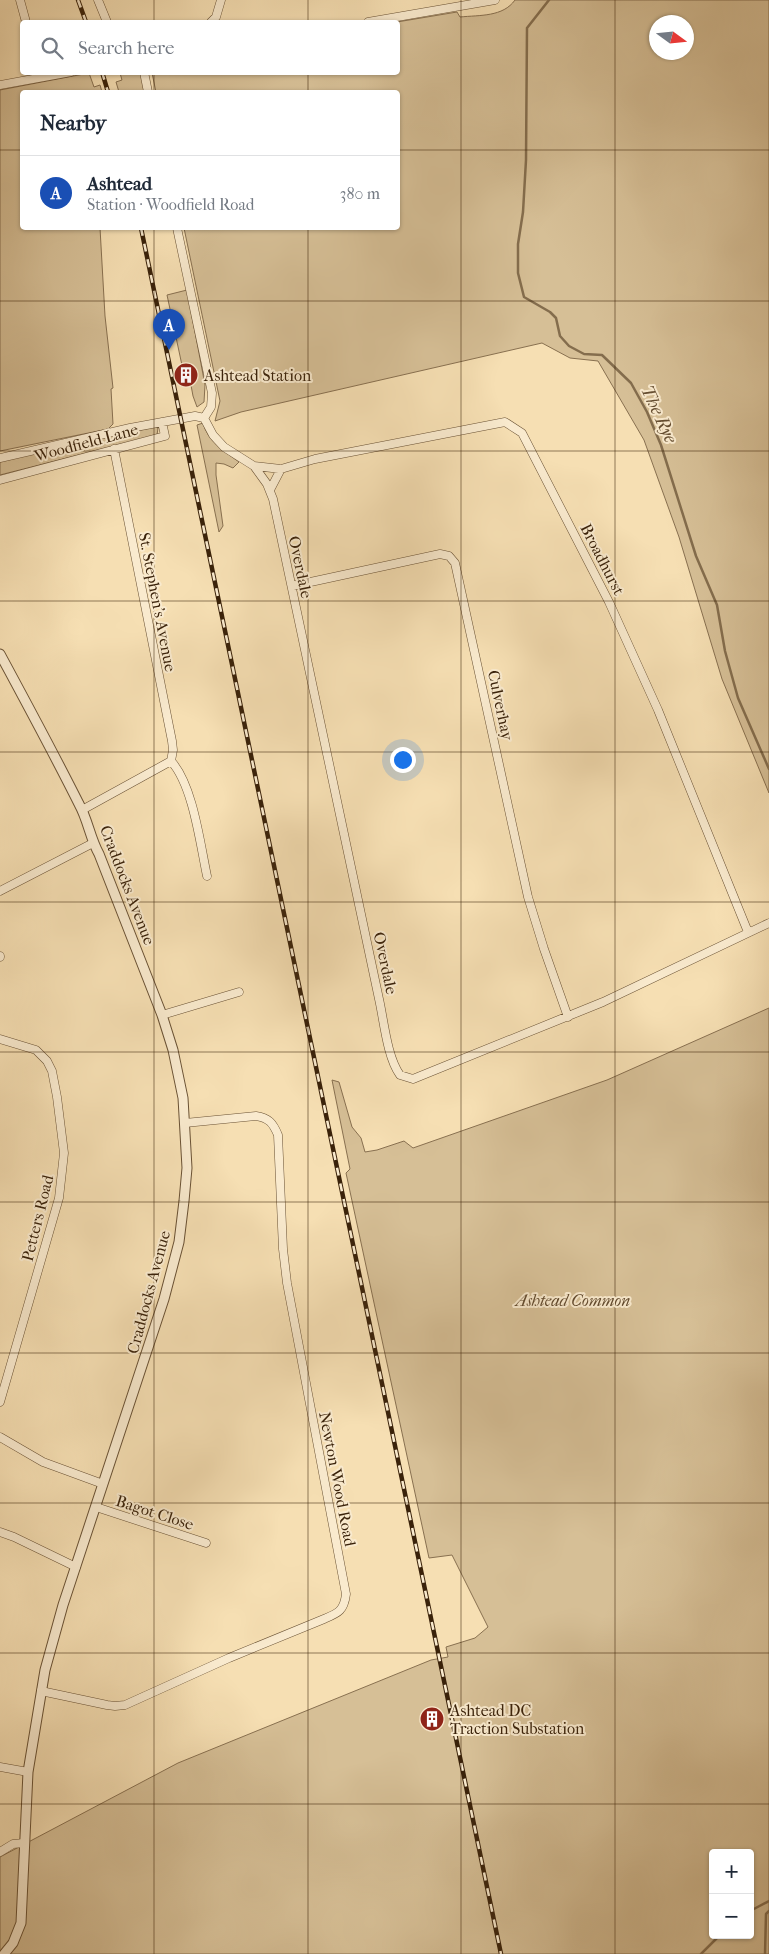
<!DOCTYPE html>
<meta charset="utf-8">
<style>
body{margin:0;font-family:"IM FELL French Canon",serif;background:#f6f6f7;color:#1f2937}
.controls{position:absolute;right:15px;bottom:15px;display:grid;overflow:hidden;border-radius:5px;box-shadow:0 1px 4px #0004}
.controls button{width:45px;height:45px;display:grid;place-items:center;padding:0;border:0;border-bottom:1px solid #e0e1e3;background:#fff;color:#1f2937;font:25px sans-serif}
.compass{position:absolute;left:649px;top:15px;width:45px;height:45px;border-radius:50%;background:#fff;box-shadow:0 1px 4px #0004;rotate:105deg}
.you{position:absolute;left:402px;top:759px;width:18px;height:18px;margin:-12px;border:4px solid #fff;border-radius:50%;background:#1a73e8;box-shadow:0 0 0 8px #1a73e833}
.badge{display:grid;place-items:center;width:32px;height:32px;border-radius:50%;background:#8f2418;color:#fff;font-size:16px;font-weight:700}
.pin{position:absolute;translate:-50% -41px;filter:drop-shadow(0 1px 2px #0008)}
.pin::after{content:'';position:absolute;top:26px;width:18px;height:15px;background:inherit;clip-path:polygon(0 0,100% 0,50% 100%)}
.list{margin:0;padding:0;list-style:none}
h2{display:flex;justify-content:space-between;align-items:center;height:65px;margin:0;padding:0 20px;font-size:21px}
h2 small{font-size:16px;font-weight:400;color:#747a83}
.list li{display:grid;grid-template-columns:32px 1fr auto;gap:15px;align-items:center;box-sizing:border-box;height:75px;padding:0 20px;border-top:1px solid #e0e1e3}
.list b{display:block;font-size:19px;white-space:nowrap}
.list p{margin:0;font-size:16px;white-space:nowrap;color:#747a83}
.list em{font-size:16px;font-style:normal;color:#747a83}
.icon{flex:none;width:28px;height:28px;fill:none;stroke:currentColor;stroke-width:2;stroke-linecap:round;stroke-linejoin:round}
.map{position:relative;flex:none;width:769px;height:1954px;overflow:hidden}
.search{position:absolute;background:#fff;box-shadow:0 1px 4px #0004;left:20px;top:20px;width:380px;height:55px;display:flex;align-items:center;gap:12px;box-sizing:border-box;padding:0 18px;border-radius:5px;color:#747a83;font-size:19px}
.panel{position:absolute;background:#fff;box-shadow:0 1px 4px #0004;left:20px;top:90px;width:380px;height:140px;border-radius:5px}
.map>svg:first-child{display:block}
</style>
<div class="map">
<svg width="769" height="1954" viewBox="0 0 769 1954">
<rect width="100%" height="100%" fill="#f6dfb3"/>
<filter id="stains"><feTurbulence type="fractalNoise" baseFrequency=".004" numOctaves="4"/><feColorMatrix values="0 0 0 0 .2 0 0 0 0 .09 0 0 0 0 .02 0 0 0 .5 -.17"/></filter>
<radialGradient id="worn" r=".72"><stop offset=".6" stop-color="#630" stop-opacity="0"/><stop offset="1" stop-color="#630" stop-opacity=".3"/></radialGradient>
<path fill="#d6bf96" stroke="#887050" fill-rule="evenodd" d="M 515,0 L 769,0 L 769,793 L 722,679 L 679,537 L 644,440 L 598,361 L 570,358 L 542,343 L 241,412 L 215,421 L 220,401 L 184,228 L 398,228 L 398,92 L 156,92 L 152,73 L 398,72 L 397,22 L 457,12 L 460,17 C 480,15 503,17 515,0 ZM 656,22 L 686,22 L 686,52 L 656,52 Z
M 89,73 L 94,87 L 100,85 L 102,92 L 22,92 L 22,228 L 100,228 L 105,316 L 113,388 L 111,389 L 113,424 L 108,429 L 0,451 L 0,90 Z
M 120,73 L 141,73 L 145,92 L 119,92 L 116,82 L 122,80 Z
M 187,290 L 205,385 L 204,402 L 197,407 L 193,396 L 188,369 L 183,370 L 167,295 Z
M 203,423 C 208,442 224,451 239,462 L 233,468 L 224,464 L 216,463 L 216,475 L 223,526 L 219,532 L 197,425 Z
M 155,427 L 158,428 L 157,435 L 0,475 L 0,459 Z
M 769,1008 L 769,1954 L 0,1954 L 0,1857 L 178,1763 L 431,1660 L 448,1657 L 446,1647 L 475,1638 L 488,1627 L 452,1555 L 429,1558 L 346,1173 L 350,1169 L 332,1080 L 339,1082 L 352,1127 L 361,1138 L 365,1152 L 377,1150 L 404,1141 L 413,1148 L 607,1080 ZM 713,1853 L 750,1853 L 750,1935 L 713,1935 Z"/>
<g fill="none" stroke-linecap="round" stroke-linejoin="round">
<path stroke="#846d4d" stroke-width="2.5" d="M 549,0 L 527,28 L 526,160 L 523,212 L 518,244 L 518,273 L 524,297 L 550,312 L 556,318 L 560,336 L 569,346 L 584,354 L 602,355 L 631,383 L 647,412 L 661,445 L 696,556 L 717,605 L 725,651 L 738,698 L 769,769
M 750,1911 L 769,1901
M 701,1954 L 720,1935
M 765,1954 L 766,1914 L 769,1911"/>
<defs>
<path id="minor" d="M 20,0 L 26,22
M 98,0 L 107,22
M 211,22 L 216,17 L 221,0
M 368,22 L 495,0
M 144,72 L 148,92
M 0,85 L 71,72
M 177,228 L 212,393 L 211,407 L 204,418
M 204,418 L 213,435 L 224,447 L 254,466 L 281,469 L 315,459 L 505,422 L 522,433 L 609,602 L 658,710 L 748,932
M 114,449 L 172,741 L 173,750 L 171,761 C 193,785 200,843 207,876
M 0,458 L 130,428 L 195,416 L 204,418
M 254,466 L 267,484 L 273,499 L 379,999 C 384,1021 387,1057 400,1075 L 413,1079 L 603,1002 L 769,923
M 0,480 L 165,436 L 162,422
M 270,490 L 281,469
M 292,586 L 440,554 L 449,556 L 455,563 L 528,897 L 544,949 L 568,1017
M 82,810 L 171,761
M 0,891 L 93,843
M 0,956 L 0,957
M 162,1015 L 239,992
M 0,1039 L 36,1050 L 47,1061 L 52,1071 L 57,1097 L 64,1153 L 59,1198 L 0,1402
M 0,1437 L 43,1462 L 103,1484
M 96,1507 L 206,1543
M 0,1532 L 14,1537 L 76,1567
M 41,1691 L 107,1705 L 115,1706 L 125,1705 L 229,1658 L 324,1619 C 338,1613 344,1611 346,1594 L 287,1283 L 283,1249 L 278,1135 C 273,1123 269,1118 256,1116 L 185,1123
M 0,1767 L 28,1772
M 0,1852 L 13,1844 L 24,1843"/>
<path id="tertiary" d="M 0,654 C 27,704 54,754 79,804 C 88,820 90,838 99,854 L 162,1015 L 173,1050 L 183,1098 L 187,1168 L 184,1201 L 179,1242 L 164,1299 L 63,1605 L 45,1670 L 28,1772 L 21,1923 L 13,1943 L 4,1954"/>
</defs>
<use href="#minor" stroke="#695134" stroke-width="9"/>
<use href="#tertiary" stroke="#695134" stroke-width="11"/>
<use href="#minor" stroke="#f9eace" stroke-width="8"/>
<use href="#tertiary" stroke="#f9eace" stroke-width="9"/>
<defs>
<path id="rail" d="M 78,0 L 86,22
M 102,72 L 108,92
M 141,228 L 501,1954"/>
</defs>
<use href="#rail" stroke="#3a220a" stroke-width="4.5"/>
<use href="#rail" stroke="#f9eace" stroke-width="2.5" stroke-dasharray="8" stroke-linecap="butt"/>
</g>
<path fill="none" stroke="#3a220a" stroke-width="1" stroke-opacity="0.55" d="M 154,0 L 154,22M 308,0 L 308,22M 461,0 L 461,1954M 615,0 L 615,1954M 154,72 L 154,92M 308,72 L 308,92M 0,150 L 22,150M 398,150 L 769,150M 154,228 L 154,1954M 308,228 L 308,1954M 0,301 L 769,301M 0,451 L 769,451M 0,601 L 769,601M 0,752 L 769,752M 0,902 L 769,902M 0,1052 L 769,1052M 0,1202 L 769,1202M 0,1353 L 769,1353M 0,1503 L 769,1503M 0,1653 L 769,1653M 0,1804 L 769,1804"/>
<defs>
<symbol id="building-disc" viewBox="-11 -11 22 22"><circle r="9.5" fill="#8f2418" stroke="#f9eace"/><path d="M-4-6H4V6H1V3H-1V6H-4ZM-2.5-4.3h1.7v1.8h-1.7ZM.8-4.3h1.7v1.8H.8ZM-2.5-1h1.7V.8h-1.7ZM.8-1h1.7V.8H.8Z" fill="#fff"/></symbol>
</defs>
<g fill-rule="evenodd">
<use href="#building-disc" x="172" y="361" width="28" height="28"/>
<use href="#building-disc" x="418" y="1705" width="28" height="28"/>
</g>
<g text-anchor="middle" stroke-width="4" stroke-linejoin="round" paint-order="stroke">
<g font-size="16" fill="#3a220a" stroke="#f9eace" text-anchor="start">
<text x="204" y="381">Ashtead Station</text>
<text x="450" y="1716">Ashtead DC<tspan x="450" dy="18">Traction Substation</tspan></text>
</g>
<g font-size="16" fill="#3a220a" stroke="#f9eace">
<text transform="translate(86 442) rotate(-15)" y="6">Woodfield Lane</text>
<text transform="translate(603 559) rotate(63)" y="6">Broadhurst</text>
<text transform="translate(301 567) rotate(78)" y="6">Overdale</text>
<text transform="translate(158 602) rotate(79)" y="6">St. Stephen's Avenue</text>
<text transform="translate(501 705) rotate(78)" y="6">Culverhay</text>
<text transform="translate(128 885) rotate(69)" y="6">Craddocks Avenue</text>
<text transform="translate(386 963) rotate(78)" y="6">Overdale</text>
<text transform="translate(37 1218) rotate(-76)" y="6">Petters Road</text>
<text transform="translate(148 1292) rotate(-75)" y="6">Craddocks Avenue</text>
<text transform="translate(338 1479) rotate(79)" y="6">Newton Wood Road</text>
<text transform="translate(155 1512) rotate(18)" y="6">Bagot Close</text>
</g>
<g font-size="16" font-style="italic" fill="#61492d" stroke="#f9eace">
<text x="573" y="1306">Ashtead Common</text>
</g>
<g font-size="18" font-style="italic" fill="#654e31" stroke="#f9eace">
<text transform="translate(659 414) rotate(65)" y="6">The Rye</text>
</g>
</g>
<rect width="100%" height="100%" filter="url(#stains)"/>
<rect width="100%" height="100%" fill="url(#worn)"/>
</svg>
<div class="controls">
<button>+</button>
<button>−</button>
</div>
<svg class="compass" viewBox="-18 -18 36 36"><path d="M0-13l5 13h-10z" fill="#e53935"/><path d="M0 13l5-13h-10z" fill="#747a83"/></svg>
<div class="you"></div>
<div class="pin badge" style="left:169px;top:350px;background:#1a4fb4">A</div>
<div class="search"><svg class="icon" aria-label="search" viewBox="0 0 24 24"><circle cx="10" cy="10" r="6"/><path d="M15 15l6 6"/></svg>Search here</div>
<section class="panel">
<h2>Nearby<small></small></h2>
<ul class="list">
<li><span class="badge" style="background:#1a4fb4">A</span><div><b>Ashtead</b><p>Station · Woodfield Road</p></div><em>380 m</em></li>
</ul>
</section>
</div>
